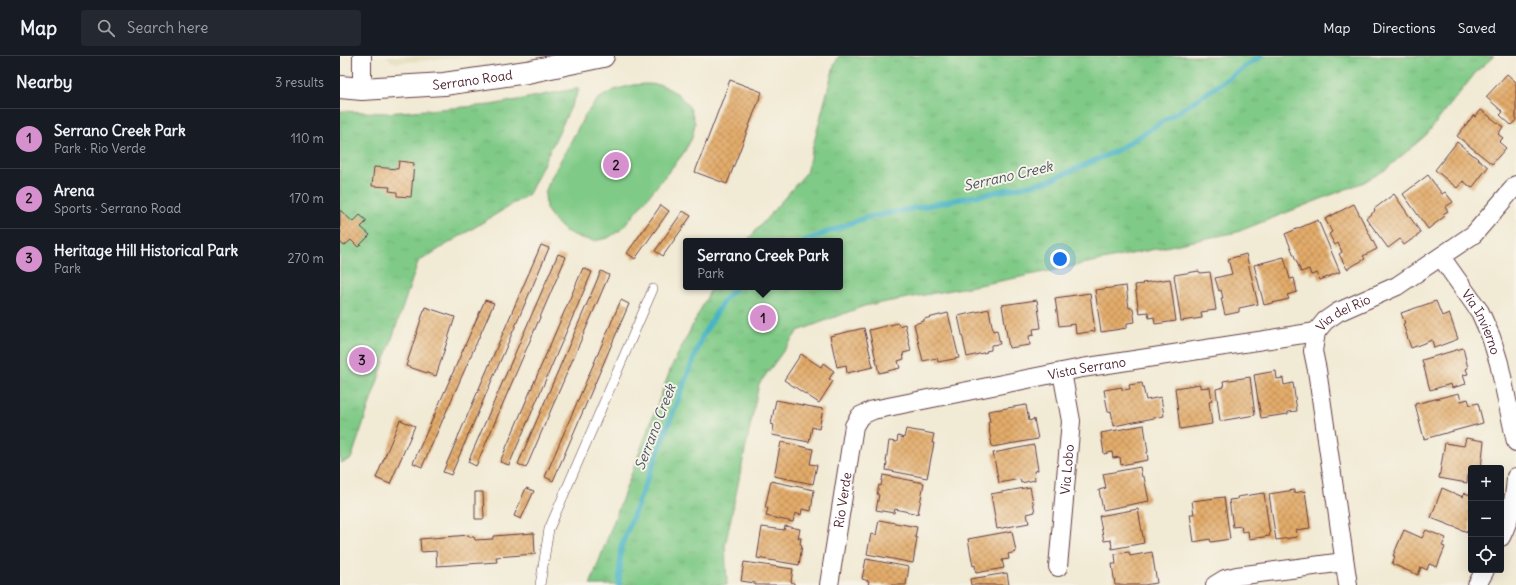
<!DOCTYPE html>
<meta charset="utf-8">
<style>
body{margin:0;font-family:Delius,sans-serif;background:#242831;color:#f1f3f6}
.controls{position:absolute;right:12px;bottom:12px;display:grid;overflow:hidden;border-radius:4px;box-shadow:0 4px 16px #0002}
.controls button{width:36px;height:36px;display:grid;place-items:center;padding:0;border:0;border-bottom:1px solid #363941;background:#171b24;color:#f1f3f6;font:20px sans-serif}
.you{position:absolute;left:720px;top:203px;width:14px;height:14px;margin:-10px;border:3px solid #fff;border-radius:50%;background:#1a73e8;box-shadow:0 0 0 6px #1a73e833}
.badge{display:grid;place-items:center;width:26px;height:26px;border-radius:50%;background:#d690ce;color:#111;font-size:13px;font-weight:700}
.pin{position:absolute;translate:-50% -50%;border:2px solid #fff;box-shadow:0 1px 4px #0006}
.popup{position:absolute;left:343px;top:182px;width:160px;height:52px;box-sizing:border-box;display:grid;place-content:center;border-radius:4px;background:#171b24;filter:drop-shadow(0 1px 3px #0005);font-size:13px;white-space:nowrap;color:#9ea1a6}
.popup b{font-size:15px;color:#f1f3f6}
.popup::after{content:'';position:absolute;left:50%;top:100%;margin-left:-8px;border:8px solid transparent;border-top-color:#171b24}
.list{margin:0;padding:0;list-style:none}
h2{display:flex;justify-content:space-between;align-items:center;height:52px;margin:0;padding:0 16px;font-size:17px}
h2 small{font-size:13px;font-weight:400;color:#9ea1a6}
.list li{display:grid;grid-template-columns:26px 1fr auto;gap:12px;align-items:center;box-sizing:border-box;height:60px;padding:0 16px;border-top:1px solid #363941}
.list b{display:block;font-size:15px;white-space:nowrap}
.list p{margin:0;font-size:13px;white-space:nowrap;color:#9ea1a6}
.list em{font-size:13px;font-style:normal;color:#9ea1a6}
.icon{flex:none;width:22px;height:22px;fill:none;stroke:currentColor;stroke-width:2;stroke-linecap:round;stroke-linejoin:round}
.map{position:relative;flex:none;width:1176px;height:529px;overflow:hidden}
header{display:flex;align-items:center;gap:24px;box-sizing:border-box;height:56px;padding:0 20px;background:#171b24;border-bottom:1px solid #363941}
header strong{font-size:19px}
nav{display:flex;gap:22px;margin-inline-start:auto;font-size:14px}
.search{width:280px;height:36px;background:#242831;display:flex;align-items:center;gap:10px;box-sizing:border-box;padding:0 14px;border-radius:4px;color:#9ea1a6;font-size:15px}
main{display:flex}
aside{flex:1;background:#171b24}
.map>svg:first-child{display:block}
</style>
<header>
<strong>Map</strong>
<div class="search"><svg class="icon" aria-label="search" viewBox="0 0 24 24"><circle cx="10" cy="10" r="6"/><path d="M15 15l6 6"/></svg>Search here</div>
<nav><a>Map</a><a>Directions</a><a>Saved</a></nav>
</header>
<main>
<aside>
<h2>Nearby<small>3 results</small></h2>
<ul class="list">
<li><span class="badge">1</span><div><b>Serrano Creek Park</b><p>Park · Rio Verde</p></div><em>110 m</em></li>
<li><span class="badge">2</span><div><b>Arena</b><p>Sports · Serrano Road</p></div><em>170 m</em></li>
<li><span class="badge">3</span><div><b>Heritage Hill Historical Park</b><p>Park</p></div><em>270 m</em></li>
</ul>
</aside>
<div class="map">
<svg width="1176" height="529" viewBox="0 0 1176 529">
<defs>
<pattern id="park-tufts" width="24" height="20" patternUnits="userSpaceOnUse"><rect width="24" height="20" fill="#80ca87"/><path d="M3 7l-1-3M5 7V3M7 7l1-3M15 17l-1-3M17 17v-4M19 17l1-3" fill="none" stroke="#70ad75"/></pattern>
<pattern id="building-cross-hatch" width="8" height="8" patternUnits="userSpaceOnUse"><rect width="8" height="8" fill="#e3ac6a"/><path d="M0 0l8 8M0 8l8-8" fill="none" stroke="#ba8b57"/></pattern>
</defs>
<rect width="100%" height="100%" fill="#f7f3e8"/>
<filter id="ink" filterUnits="userSpaceOnUse"><feTurbulence type="fractalNoise" baseFrequency=".025" numOctaves="2"/><feDisplacementMap in="SourceGraphic" scale="8" xChannelSelector="R" yChannelSelector="G"/><feConvolveMatrix kernelMatrix="1 2 1 2 8 2 1 2 1" color-interpolation-filters="sRGB"/></filter>
<filter id="wash" filterUnits="userSpaceOnUse"><feTurbulence type="fractalNoise" baseFrequency=".012" numOctaves="4" result="noise"/><feDisplacementMap in="SourceGraphic" scale="16" xChannelSelector="R" yChannelSelector="G"/><feGaussianBlur stdDeviation="0.9" result="paint"/><feColorMatrix in="noise" values="0 0 0 0 0 0 0 0 0 0 0 0 0 0 0 0 0 1.4 0 .05"/><feComposite in="paint" operator="in"/></filter>
<g filter="url(#wash)">
<rect width="100%" height="100%" fill="#f1ead4"/>
<path fill="#e3dbba" d="M 46,0 L 133,0 L 58,7 L 53,6 Z"/>
<path fill="#80ca87" stroke="#657459" d="M 306,28 L 322,29 L 338,38 L 350,52 L 355,67 L 352,82 L 343,98 L 282,173 L 268,182 L 254,185 L 241,182 L 225,175 L 215,165 L 206,153 L 205,137 L 210,124 L 245,59 L 258,43 L 274,34 L 293,29 Z"/>
<path fill="url(#park-tufts)" stroke="#657459" d="M 499,0 L 1154,0 L 1137,15 L 1086,79 L 1045,114 L 1024,126 L 897,176 L 666,224 L 524,250 L 458,275 L 419,328 L 385,490 L 387,529 L 250,529 L 331,312 L 372,231 L 500,231 L 500,185 L 407,185 L 466,117 L 494,10 Z
M 240,32 L 189,138 L 78,206 L 11,403 L 0,407 L 0,55 L 47,57 L 151,49 Z"/>
<g fill="none" stroke-linecap="round" stroke-linejoin="round">
<path stroke="#48b4c5" stroke-width="5.5" d="M 464,185 L 525,162 L 706,126 L 776,95 L 852,47 L 921,0
M 279,529 L 281,491 L 363,279 L 385,243 L 396,231"/>
</g>
<g id="blocks">
<path fill="url(#building-cross-hatch)" d="M 1167,18 L 1176,26 L 1176,64 L 1171,69 L 1160,59 L 1163,56 L 1146,41 Z
M 390,24 L 422,36 L 387,128 L 355,116 Z
M 1141,54 L 1163,71 L 1158,78 L 1163,82 L 1159,86 L 1166,92 L 1152,108 L 1117,80 L 1134,59 L 1135,61 Z
M 1117,86 L 1148,111 L 1132,132 L 1123,125 L 1117,132 L 1095,114 Z
M 59,105 L 74,107 L 71,141 L 57,140 L 57,136 L 49,135 L 50,131 L 32,130 L 34,111 L 58,113 Z
M 1088,119 L 1102,138 L 1105,136 L 1113,146 L 1105,151 L 1108,155 L 1103,158 L 1105,160 L 1088,173 L 1063,138 Z
M 1054,138 L 1081,177 L 1064,189 L 1060,183 L 1048,192 L 1026,162 L 1035,155 L 1034,153 Z
M 1014,148 L 1037,193 L 1023,200 L 1025,203 L 1007,213 L 999,198 L 1002,196 L 998,187 L 995,189 L 989,178 L 992,176 L 985,163 Z
M 321,149 L 329,155 L 295,203 L 287,197 Z
M 0,154 L 13,166 L 20,159 L 27,165 L 21,171 L 30,179 L 18,191 L 11,184 L 4,190 L 0,186 L 0,178 L 1,177 L 0,175 Z
M 343,155 L 351,160 L 323,200 L 315,195 Z
M 978,164 L 1000,216 L 980,224 L 977,217 L 971,219 L 969,213 L 961,216 L 945,178 Z
M 201,189 L 209,192 L 111,419 L 103,416 Z
M 218,198 L 226,201 L 136,410 L 128,406 Z
M 906,198 L 918,248 L 899,252 L 899,256 L 885,259 L 881,242 L 883,242 L 881,234 L 879,235 L 875,222 L 892,218 L 888,203 Z
M 944,201 L 950,223 L 954,222 L 957,236 L 947,239 L 949,243 L 924,249 L 914,209 Z
M 243,212 L 252,216 L 169,409 L 160,406 Z
M 261,215 L 269,219 L 186,412 L 178,408 Z
M 859,215 L 860,217 L 870,216 L 876,254 L 861,256 L 862,262 L 841,265 L 834,219 Z
M 830,223 L 836,265 L 815,268 L 814,261 L 809,262 L 808,256 L 799,257 L 795,229 L 803,228 L 802,227 Z
M 786,230 L 789,252 L 793,252 L 795,266 L 787,267 L 787,272 L 761,276 L 755,234 Z
M 750,237 L 755,275 L 736,278 L 735,268 L 719,270 L 715,242 Z
M 145,244 L 154,247 L 82,411 L 73,407 Z
M 281,244 L 289,248 L 213,425 L 205,421 Z
M 697,244 L 701,272 L 693,273 L 694,279 L 689,280 L 690,289 L 669,292 L 662,249 Z
M 1096,245 L 1102,260 L 1109,257 L 1118,283 L 1094,292 L 1092,284 L 1071,292 L 1063,268 L 1065,267 L 1061,257 Z
M 85,251 L 115,261 L 96,320 L 66,310 Z
M 649,253 L 653,275 L 657,274 L 660,288 L 651,289 L 651,294 L 646,295 L 647,296 L 627,301 L 618,260 Z
M 608,257 L 619,302 L 598,306 L 597,302 L 583,305 L 574,268 L 584,265 L 584,263 Z
M 558,267 L 559,270 L 565,268 L 571,295 L 563,297 L 564,303 L 558,305 L 560,312 L 539,317 L 529,274 Z
M 524,272 L 533,311 L 507,317 L 506,309 L 497,311 L 490,280 Z
M 1123,292 L 1128,312 L 1126,313 L 1128,318 L 1123,319 L 1126,328 L 1112,332 L 1111,328 L 1090,334 L 1082,304 Z
M 461,298 L 481,311 L 483,307 L 494,315 L 489,323 L 493,325 L 479,347 L 444,324 Z
M 936,315 L 937,323 L 943,322 L 944,329 L 953,327 L 957,355 L 948,356 L 948,358 L 921,362 L 914,319 Z
M 910,321 L 915,359 L 880,365 L 876,333 L 884,331 L 883,325 Z
M 802,327 L 806,344 L 821,341 L 824,360 L 774,370 L 771,355 L 768,356 L 764,334 L 782,331 L 782,334 L 790,333 L 789,329 Z
M 860,328 L 860,332 L 870,331 L 872,345 L 869,346 L 872,368 L 840,373 L 835,332 Z
M 1119,337 L 1121,345 L 1128,343 L 1130,349 L 1138,347 L 1143,367 L 1084,383 L 1075,348 Z
M 436,344 L 483,353 L 479,373 L 472,371 L 469,386 L 432,379 L 434,369 L 431,368 Z
M 686,349 L 689,365 L 694,363 L 698,383 L 652,391 L 648,366 L 650,366 L 648,355 Z
M 60,364 L 75,370 L 50,428 L 36,422 Z
M 804,369 L 808,396 L 807,396 L 808,404 L 781,409 L 780,401 L 773,402 L 772,396 L 764,398 L 761,377 Z
M 566,373 L 594,378 L 592,387 L 594,387 L 587,422 L 546,414 L 547,406 L 546,406 L 549,385 L 557,386 L 558,380 L 564,382 Z
M 1126,382 L 1144,385 L 1141,412 L 1131,412 L 1131,418 L 1128,418 L 1127,427 L 1099,422 L 1105,387 L 1124,390 Z
M 441,386 L 473,393 L 470,408 L 477,409 L 473,428 L 434,420 Z
M 694,389 L 698,414 L 694,415 L 695,424 L 681,427 L 680,423 L 659,427 L 653,397 Z
M 800,411 L 802,421 L 804,421 L 809,445 L 763,454 L 759,434 L 766,432 L 763,418 Z
M 543,419 L 584,427 L 578,458 L 555,453 L 554,457 L 536,454 L 539,439 L 537,438 L 539,429 L 541,430 Z
M 431,425 L 474,434 L 471,455 L 462,453 L 461,459 L 455,457 L 453,466 L 426,460 L 428,452 L 425,452 Z
M 690,431 L 695,456 L 687,458 L 689,467 L 657,473 L 651,438 Z
M 186,432 L 194,435 L 181,463 L 174,460 Z
M 1102,432 L 1123,441 L 1124,437 L 1131,439 L 1130,477 L 1091,462 Z
M 954,434 L 954,437 L 965,435 L 970,472 L 956,474 L 957,481 L 936,484 L 929,438 Z
M 135,436 L 143,436 L 144,463 L 135,463 Z
M 924,437 L 930,480 L 909,483 L 908,475 L 902,476 L 901,470 L 893,471 L 889,444 L 898,443 L 897,441 Z
M 884,441 L 890,483 L 871,486 L 870,483 L 854,486 L 850,458 L 854,458 L 852,445 Z
M 798,453 L 804,487 L 772,493 L 771,484 L 764,485 L 759,460 Z
M 539,464 L 577,471 L 575,481 L 577,482 L 573,507 L 527,498 L 531,478 L 536,479 Z
M 445,470 L 460,473 L 458,482 L 461,482 L 460,488 L 462,489 L 459,509 L 417,502 L 422,471 L 444,474 Z
M 1064,474 L 1082,482 L 1086,474 L 1106,482 L 1102,490 L 1105,491 L 1097,511 L 1089,508 L 1087,514 L 1081,511 L 1078,519 L 1052,508 L 1055,500 L 1053,500 Z
M 672,475 L 676,496 L 668,498 L 669,503 L 662,504 L 664,512 L 636,517 L 635,509 L 633,510 L 628,483 Z
M 194,477 L 195,498 L 156,501 L 157,506 L 97,510 L 96,495 L 81,496 L 80,483 L 129,479 L 129,481 L 134,481 L 135,484 L 153,483 L 153,480 Z
M 789,496 L 790,500 L 812,496 L 817,527 L 804,529 L 775,529 L 772,508 L 776,508 L 775,498 Z
M 526,503 L 569,511 L 566,529 L 528,529 L 529,525 L 522,523 Z
M 404,506 L 453,513 L 451,526 L 454,527 L 454,529 L 415,529 L 415,527 L 401,525 Z
M 667,517 L 669,529 L 631,529 L 630,523 Z"/>
</g>
</g>
<g filter="url(#ink)">
<use href="#blocks" fill-opacity="0" stroke="#633d44" stroke-width="1"/>
<g fill="none" stroke-linecap="round" stroke-linejoin="round">
<defs>
<path id="service" d="M 200,529 L 209,473 L 313,233"/>
<g id="minor">
<path d="M 22,33 L 22,0"/>
<path id="s1" d="M 1101,201 L 1140,256 L 1151,281 L 1159,307 L 1176,386"/>
<path d="M 1161,481 C 1170,463 1175,441 1176,421"/>
<path id="s2" d="M 718,511 L 731,365 L 722,316"/>
<path id="s3" d="M 489,529 L 514,370 L 520,360 L 533,354 L 742,312 L 976,276"/>
<path d="M 875,529 L 885,523 L 897,520 L 1004,506"/>
<path id="s4" d="M 1008,529 L 977,314 L 973,295 L 976,276 L 985,265 L 998,256 L 1057,230 L 1134,178 L 1176,129"/>
<path d="M 1137,529 L 1145,514"/>
</g>
<g id="tertiary">
<path id="s5" d="M 0,31 L 22,33 L 104,28 L 187,16 L 263,0"/>
</g>
</defs>
<use href="#service" stroke="#633d44" stroke-width="10"/>
<use href="#minor" stroke="#633d44" stroke-width="20"/>
<use href="#tertiary" stroke="#633d44" stroke-width="24"/>
<use href="#service" stroke="#fff" stroke-width="9"/>
<use href="#minor" stroke="#fff" stroke-width="18"/>
<use href="#tertiary" stroke="#fff" stroke-width="22"/>
</g>
</g>
<g text-anchor="middle" stroke-width="4" stroke-linejoin="round" paint-order="stroke">
<g font-size="13" fill="#4a1f2b" stroke="#f7f3e8">
<text dy="5" stroke="none"><textPath href="#s5" startOffset="133">Serrano Road</textPath></text>
<text dy="5" stroke="none"><textPath href="#s4" startOffset="290">Via del Rio</textPath></text>
<text dy="5" stroke="none"><textPath href="#s1" startOffset="77">Via Invierno</textPath></text>
<text dy="5" stroke="none"><textPath href="#s3" startOffset="405">Vista Serrano</textPath></text>
<text dy="5" stroke="none"><textPath href="#s2" startOffset="98">Via Lobo</textPath></text>
<text dy="5" stroke="none"><textPath href="#s3" startOffset="86">Rio Verde</textPath></text>
</g>
<g font-size="14" font-style="italic" fill="#495361" stroke="#f7f3e8">
<text transform="translate(668 120) rotate(-13)" y="5">Serrano Creek</text>
<text transform="translate(315 371) rotate(-69)" y="5">Serrano Creek</text>
</g>
</g>
</svg>
<div class="controls">
<button>+</button>
<button>−</button>
<button><svg class="icon" aria-label="locate" viewBox="0 0 24 24"><circle cx="12" cy="12" r="6"/><path d="M12 2v4M12 18v4M2 12h4M18 12h4"/></svg></button>
</div>
<div class="you"></div>
<div class="pin badge" style="left:423px;top:262px">1</div>
<div class="popup"><b>Serrano Creek Park</b>Park</div>
<div class="pin badge" style="left:276px;top:109px">2</div>
<div class="pin badge" style="left:22px;top:304px">3</div>
</div>
</main>
